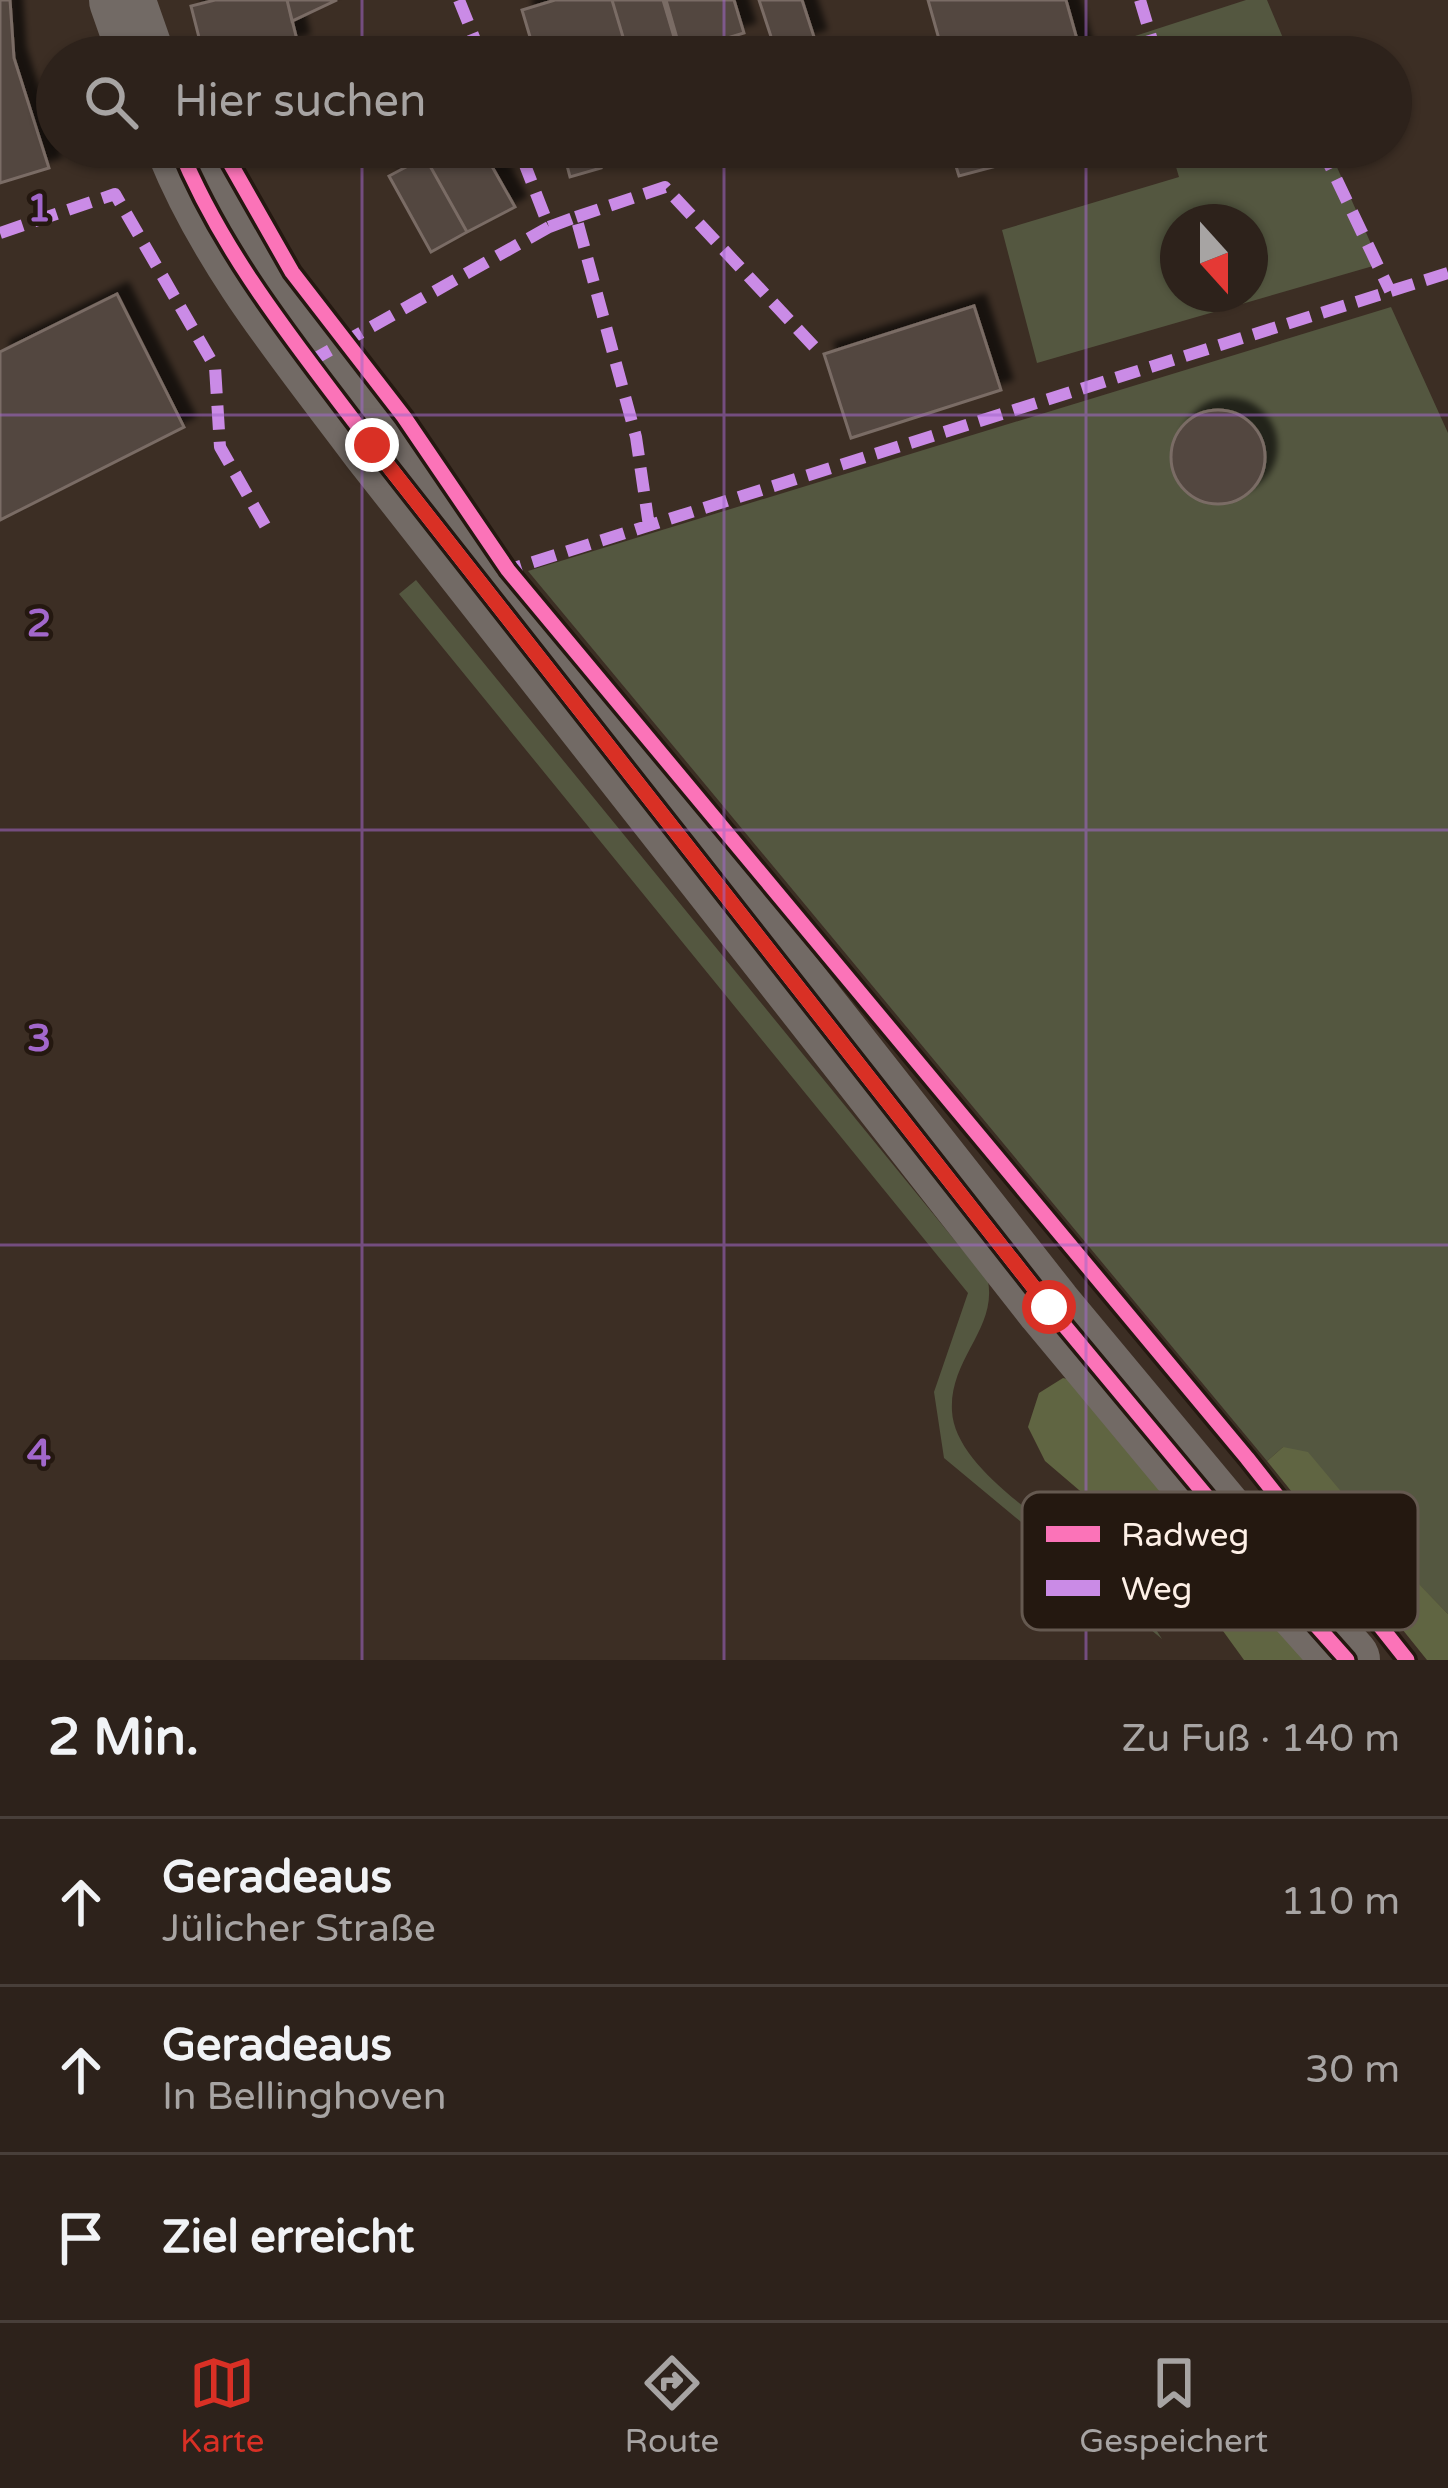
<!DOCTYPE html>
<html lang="de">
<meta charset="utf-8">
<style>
body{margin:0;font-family:"Varela Round",sans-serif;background:#392f28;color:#f1f3f6}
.compass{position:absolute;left:1160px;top:204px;width:108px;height:108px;border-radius:50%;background:#2d221b;box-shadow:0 3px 9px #0004;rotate:159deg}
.stop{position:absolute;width:36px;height:36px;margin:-27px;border:9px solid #d93025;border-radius:50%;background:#fff}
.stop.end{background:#d93025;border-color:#fff;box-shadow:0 3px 12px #0008}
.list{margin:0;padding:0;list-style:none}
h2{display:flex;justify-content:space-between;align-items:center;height:156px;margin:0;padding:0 48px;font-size:51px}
h2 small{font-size:39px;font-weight:400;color:#a7a4a3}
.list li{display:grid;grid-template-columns:78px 1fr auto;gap:36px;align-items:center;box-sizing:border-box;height:168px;padding:0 48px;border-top:3px solid #483f3a}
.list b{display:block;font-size:45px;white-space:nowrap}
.list p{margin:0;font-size:39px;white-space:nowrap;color:#a7a4a3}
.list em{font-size:39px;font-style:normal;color:#a7a4a3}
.icon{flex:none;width:66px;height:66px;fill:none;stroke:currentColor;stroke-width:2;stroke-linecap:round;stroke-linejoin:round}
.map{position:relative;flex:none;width:1448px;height:1660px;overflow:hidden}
.search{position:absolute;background:#2d221b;box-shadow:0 3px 9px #0004;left:36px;right:36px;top:36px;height:132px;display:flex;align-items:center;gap:30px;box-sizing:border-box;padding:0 42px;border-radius:66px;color:#a7a4a3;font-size:45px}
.sheet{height:660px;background:#2d221b}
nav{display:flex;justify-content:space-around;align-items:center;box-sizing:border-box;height:168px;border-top:3px solid #483f3a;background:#2d221b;font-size:33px;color:#a7a4a3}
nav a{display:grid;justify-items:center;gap:6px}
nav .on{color:#d93025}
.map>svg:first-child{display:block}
</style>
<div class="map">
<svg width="1448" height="1660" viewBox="0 0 1448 1660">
<defs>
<filter id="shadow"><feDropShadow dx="11" dy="-11" stdDeviation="3" flood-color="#0009"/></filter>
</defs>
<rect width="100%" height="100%" fill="#3c2e24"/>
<path fill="#545740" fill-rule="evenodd" d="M 1246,0 L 1267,0 L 1291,57 L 1142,57 L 1135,36 Z
M 1170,147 L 1328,147 L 1380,264 L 1037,363 L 1002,230 L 1179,177 ZM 1250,222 L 1250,294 L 1178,294 L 1178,222 Z
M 1391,307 L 1448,433 L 1448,1614 L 1283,1447 L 1267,1461 L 528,571 Z
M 416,580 L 988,1281 C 997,1329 949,1359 952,1411 C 955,1475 1074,1538 1119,1578 C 1137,1594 1149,1619 1162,1639 L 944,1458 L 934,1392 L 968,1293 L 399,594 Z"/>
<path fill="#606542" d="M 1063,1378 L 1091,1384 L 1319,1660 L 1244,1660 L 1189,1584 L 1045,1461 L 1028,1427 L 1039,1393 Z
M 1283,1447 L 1308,1452 L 1416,1581 L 1448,1614 L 1448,1660 L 1427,1660 L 1267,1461 Z"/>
<path fill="#534640" stroke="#7a6c65" stroke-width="3" filter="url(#shadow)" d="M 0,0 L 10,0 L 14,58 L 49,168 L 0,183 Z
M 215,0 L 287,0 L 298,44 L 249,57 L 204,57 L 191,6 Z
M 287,0 L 337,0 L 292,21 Z
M 555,0 L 612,0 L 629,57 L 536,57 L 522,10 Z
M 612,0 L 663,0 L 680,57 L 629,57 Z
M 666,0 L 734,0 L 744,33 L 681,52 Z
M 759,0 L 802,0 L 815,40 L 776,52 Z
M 928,0 L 1066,0 L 1082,57 L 944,57 Z
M 445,147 L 481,147 L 515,207 L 467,232 L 425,157 Z
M 588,147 L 595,147 L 601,168 L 570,177 L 564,154 Z
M 950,147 L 987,147 L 993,167 L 959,176 Z
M 425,157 L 467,232 L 431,252 L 389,176 Z
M 117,294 L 184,427 L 0,520 L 0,352 Z
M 974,306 L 1001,390 L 851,438 L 824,354 Z
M1171 457a47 47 0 1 1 94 0a47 47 0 1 1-94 0Z"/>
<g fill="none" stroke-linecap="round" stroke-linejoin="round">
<path stroke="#726a65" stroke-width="66" d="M 122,0 L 142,57
M 179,147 C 224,258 301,350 372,445 L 1049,1307 L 1282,1587 L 1347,1660"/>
<path stroke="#ca8be6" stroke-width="12" stroke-dasharray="24 12" stroke-linecap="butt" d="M 459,0 L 482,57
M 1140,0 L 1157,57
M 1183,147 L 1186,158 L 1223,147
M 1280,147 L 1283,157 L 1312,147
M 1321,147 L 1390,291
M 576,217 L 665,187 L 820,353
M 549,227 L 576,217 L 636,437 L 649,526
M 0,233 L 115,194 L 215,367 L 220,447 L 267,529
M 309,362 L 549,227 L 518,147
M 498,568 L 508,570 L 1448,273"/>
<defs>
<path id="cycleway" d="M 179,147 C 224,258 301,350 372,445 L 1049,1307 L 1282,1587 L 1347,1660
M 221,147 L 292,272 L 404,417 L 508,570 L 1247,1458 L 1407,1660"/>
</defs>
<use href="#cycleway" stroke="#241810" stroke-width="22"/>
<use href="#cycleway" stroke="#fb73b8" stroke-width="15"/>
</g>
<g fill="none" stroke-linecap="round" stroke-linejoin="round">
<path stroke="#d93025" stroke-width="15" d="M 372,445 L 1049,1307"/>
</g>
<path fill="none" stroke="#a267cb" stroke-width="3" stroke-opacity="0.55" d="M 362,0 L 362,57M 724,0 L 724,57M 1086,0 L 1086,57M 362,147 L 362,1660M 724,147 L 724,1660M 1086,147 L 1086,1660M 0,415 L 1448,415M 0,830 L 1448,830M 0,1245 L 1448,1245"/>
<rect x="1022" y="1492" width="396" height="138" rx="18" fill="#241810" stroke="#655950" stroke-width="3"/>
<rect x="1046" y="1526" width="54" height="16" fill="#fb73b8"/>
<rect x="1046" y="1580" width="54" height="16" fill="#ca8be6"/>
<g font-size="33" fill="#fef0e7">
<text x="1121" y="1546">Radweg</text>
<text x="1121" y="1600">Weg</text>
</g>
<g font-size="39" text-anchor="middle" font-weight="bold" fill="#a267cb" stroke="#241810" stroke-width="9" stroke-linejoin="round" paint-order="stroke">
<text x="39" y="221">1</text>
<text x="39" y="636">2</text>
<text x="39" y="1051">3</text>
<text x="39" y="1466">4</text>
</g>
</svg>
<svg class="compass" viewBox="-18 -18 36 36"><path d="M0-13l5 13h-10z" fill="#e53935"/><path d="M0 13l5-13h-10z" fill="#a7a4a3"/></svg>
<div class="stop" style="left:1049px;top:1307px"></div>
<div class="stop end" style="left:372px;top:445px"></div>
<div class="search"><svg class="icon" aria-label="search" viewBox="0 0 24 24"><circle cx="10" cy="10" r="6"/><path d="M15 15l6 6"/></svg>Hier suchen</div>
</div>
<section class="sheet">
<h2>2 Min.<small>Zu Fuß · 140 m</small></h2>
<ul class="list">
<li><svg class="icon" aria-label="ahead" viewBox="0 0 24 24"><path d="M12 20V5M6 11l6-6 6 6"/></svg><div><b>Geradeaus</b><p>Jülicher Straße</p></div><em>110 m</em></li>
<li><svg class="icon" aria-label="ahead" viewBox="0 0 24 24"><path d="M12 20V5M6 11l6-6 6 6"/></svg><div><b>Geradeaus</b><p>In Bellinghoven</p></div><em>30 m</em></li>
<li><svg class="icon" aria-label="arrive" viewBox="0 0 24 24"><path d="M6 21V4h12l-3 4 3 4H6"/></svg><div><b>Ziel erreicht</b></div></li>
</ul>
</section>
<nav>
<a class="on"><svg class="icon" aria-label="map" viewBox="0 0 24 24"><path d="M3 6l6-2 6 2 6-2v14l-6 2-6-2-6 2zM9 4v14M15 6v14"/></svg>Karte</a>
<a><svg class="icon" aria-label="directions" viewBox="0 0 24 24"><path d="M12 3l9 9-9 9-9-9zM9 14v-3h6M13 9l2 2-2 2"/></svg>Route</a>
<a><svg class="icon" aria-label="saved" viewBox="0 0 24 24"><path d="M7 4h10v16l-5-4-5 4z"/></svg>Gespeichert</a>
</nav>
